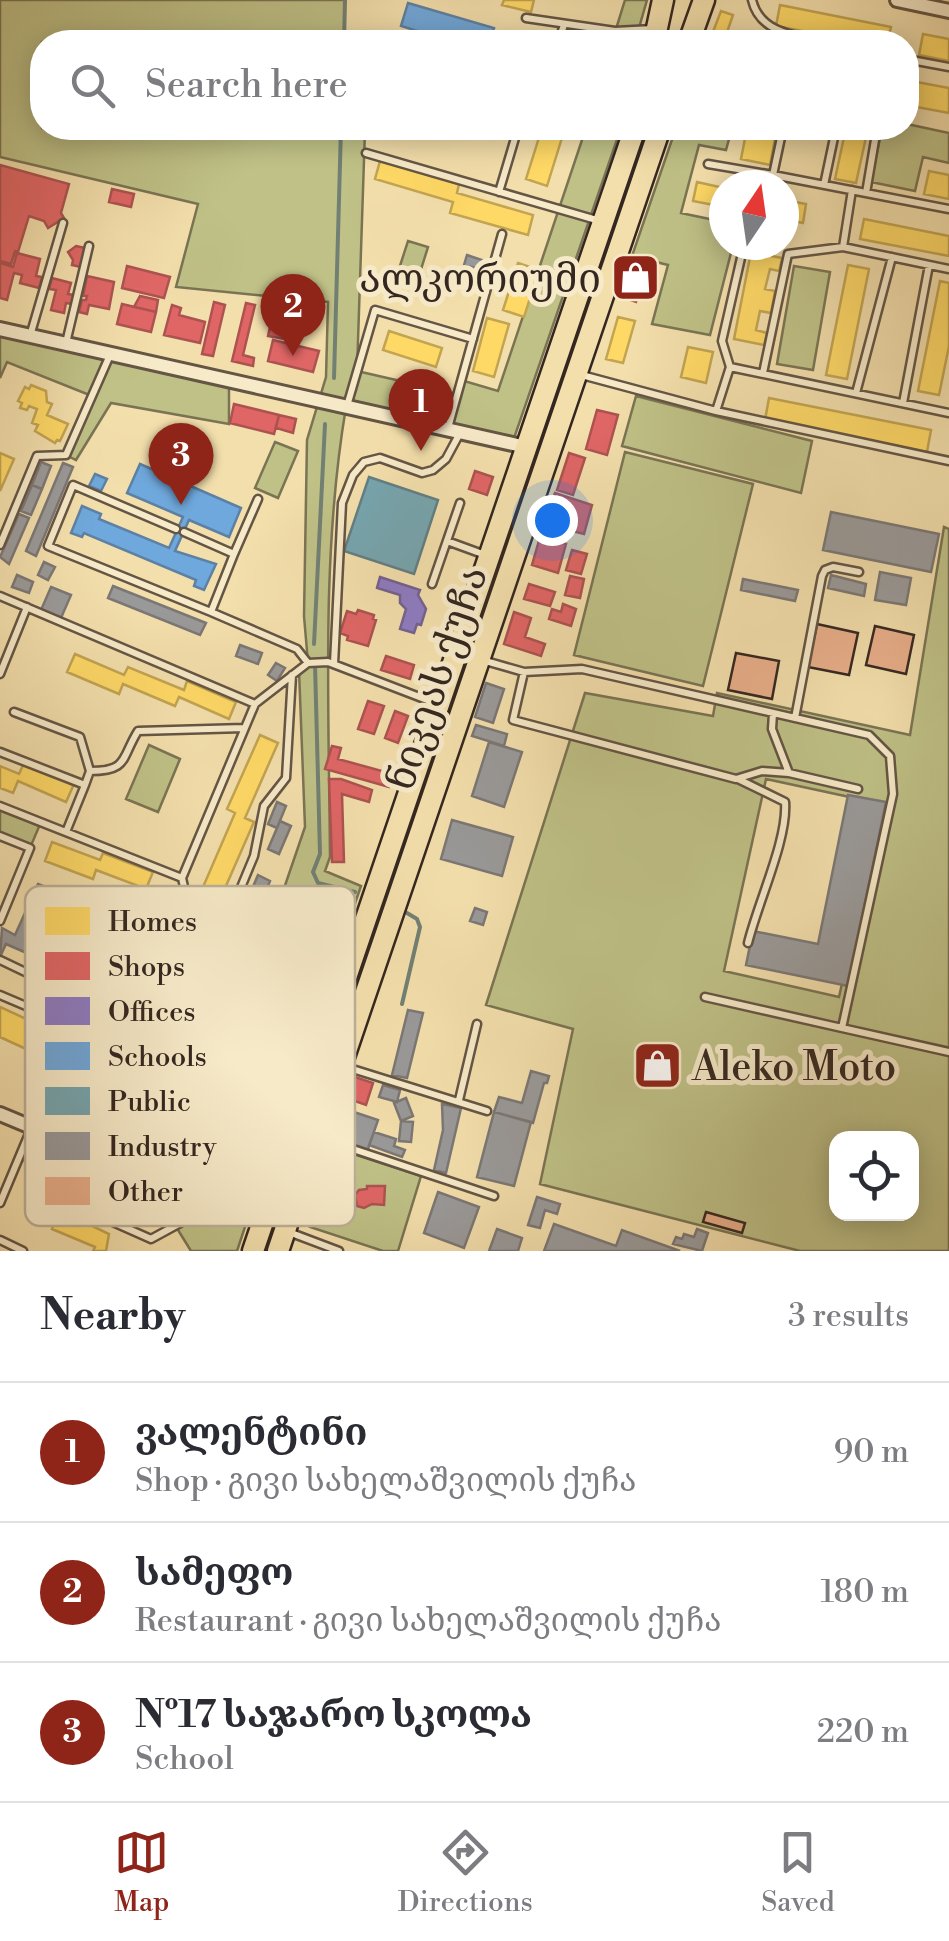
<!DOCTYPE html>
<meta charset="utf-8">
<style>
body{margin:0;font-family:"Libre Bodoni","Noto Serif Georgian",serif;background:#f7f7f7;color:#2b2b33}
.controls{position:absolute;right:30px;bottom:30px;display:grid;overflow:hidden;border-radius:20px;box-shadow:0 5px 25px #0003}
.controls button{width:90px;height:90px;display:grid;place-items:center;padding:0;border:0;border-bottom:2px solid #e1e1e2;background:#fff;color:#2b2b33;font:50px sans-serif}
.compass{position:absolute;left:709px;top:170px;width:90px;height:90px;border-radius:50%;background:#fff;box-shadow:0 5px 25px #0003;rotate:13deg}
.you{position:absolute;left:552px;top:520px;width:35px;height:35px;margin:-25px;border:8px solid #fff;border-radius:50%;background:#1a73e8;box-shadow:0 0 0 15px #1a73e833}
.badge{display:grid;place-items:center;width:65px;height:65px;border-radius:50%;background:#8f2418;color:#fff;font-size:32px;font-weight:700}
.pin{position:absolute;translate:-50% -82px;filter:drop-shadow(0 2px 5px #0008)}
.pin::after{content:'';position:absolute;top:52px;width:35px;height:30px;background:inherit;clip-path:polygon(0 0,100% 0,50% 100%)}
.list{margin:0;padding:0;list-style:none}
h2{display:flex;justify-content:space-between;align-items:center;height:130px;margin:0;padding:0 40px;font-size:42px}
h2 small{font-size:32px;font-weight:400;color:#7c7c81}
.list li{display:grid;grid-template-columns:65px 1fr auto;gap:30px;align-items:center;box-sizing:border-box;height:140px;padding:0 40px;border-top:2px solid #e1e1e2}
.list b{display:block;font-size:38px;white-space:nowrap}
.list p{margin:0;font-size:32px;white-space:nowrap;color:#7c7c81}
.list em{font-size:32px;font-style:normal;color:#7c7c81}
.icon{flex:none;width:55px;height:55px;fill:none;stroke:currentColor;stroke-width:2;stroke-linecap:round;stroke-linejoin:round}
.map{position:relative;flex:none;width:949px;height:1251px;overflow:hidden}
.search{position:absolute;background:#fff;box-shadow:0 5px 25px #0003;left:30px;right:30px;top:30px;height:110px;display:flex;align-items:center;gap:25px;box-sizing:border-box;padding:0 35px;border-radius:40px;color:#7c7c81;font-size:38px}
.sheet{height:550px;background:#fff}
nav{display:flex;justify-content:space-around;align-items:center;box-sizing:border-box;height:140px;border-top:2px solid #e1e1e2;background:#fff;font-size:28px;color:#7c7c81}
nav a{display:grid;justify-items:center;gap:5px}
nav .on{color:#8f2418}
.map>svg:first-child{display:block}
</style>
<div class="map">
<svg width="949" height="1251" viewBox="0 0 949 1251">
<rect width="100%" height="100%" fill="#f3dfac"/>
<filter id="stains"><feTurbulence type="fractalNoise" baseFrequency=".002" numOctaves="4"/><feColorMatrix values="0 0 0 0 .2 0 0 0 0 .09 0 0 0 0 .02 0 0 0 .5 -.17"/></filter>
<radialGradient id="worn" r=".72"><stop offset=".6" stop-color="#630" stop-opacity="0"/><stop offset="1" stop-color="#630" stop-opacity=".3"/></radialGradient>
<path fill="#bfc187" stroke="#7a7454" stroke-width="2.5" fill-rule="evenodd" d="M 0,0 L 345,0 L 344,42 L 42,42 L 42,128 L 365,130 L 357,371 L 457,394 L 461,380 L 498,391 L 586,128 L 621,128 L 512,444 L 346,407 C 321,555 329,708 330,857 L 325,871 L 361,886 L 275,1138 L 253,1130 L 311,958 L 266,941 L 305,827 L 299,670 L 308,663 L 304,616 L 307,440 L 326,377 L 328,302 L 176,287 L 198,204 L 0,157 Z
M 625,0 L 647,0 L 639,28 L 639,42 L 612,42 Z
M 907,124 L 949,133 L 949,163 L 923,157 L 915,191 L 871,182 L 882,128 L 906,128 Z
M 676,128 L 732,128 L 726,150 L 699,145 L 681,213 L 724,222 L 724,245 L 733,245 L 710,335 L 652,324 L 668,265 L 632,256 Z
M 408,241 L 428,247 L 418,279 L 398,272 Z
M 794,266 L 830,272 L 813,370 L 777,364 Z
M 0,329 L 229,381 L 229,424 L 111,403 L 76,460 L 66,455 L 92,396 L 7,362 L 0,378 Z
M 636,396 L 812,441 L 801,493 L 622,446 Z
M 275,442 L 298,451 L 278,498 L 255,488 Z
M 625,452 L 753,484 L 703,686 L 574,655 Z
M 944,527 L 949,529 L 949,1251 L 800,1251 L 540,1184 L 573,1029 L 486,1005 L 585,693 L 713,716 L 717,693 L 910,735 ZM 766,779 L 882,804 L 839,997 L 724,971 ZM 836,1138 L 912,1138 L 912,1214 L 836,1214 Z
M 149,745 L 180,759 L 158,812 L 126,799 Z
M 0,806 L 41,822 L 30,848 L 0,836 Z
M 32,1128 L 248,1218 L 237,1251 L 191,1251 L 170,1217 L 20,1159 Z
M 335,1148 L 421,1176 L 398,1251 L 383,1251 L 310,1227 Z"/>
<path fill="#ffd966" stroke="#c2a451" stroke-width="2.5" d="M 504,0 L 534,0 L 531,12 L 502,5 Z
M 780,5 L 891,27 L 887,42 L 859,42 L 776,26 Z
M 721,11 L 733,15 L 724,41 L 711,37 Z
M 580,31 L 599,37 L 597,42 L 577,42 Z
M 923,34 L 949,39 L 949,61 L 919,55 Z
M 906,80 L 949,88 L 949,113 L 906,105 Z
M 542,128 L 565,128 L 547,186 L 526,179 Z
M 747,128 L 777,128 L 770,165 L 741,159 Z
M 846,128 L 868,128 L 856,183 L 835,179 Z
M 380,161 L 459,184 L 457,193 L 533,215 L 528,235 L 450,213 L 453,202 L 375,179 Z
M 929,171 L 949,175 L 949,199 L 924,194 Z
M 697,182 L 724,188 L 724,207 L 693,201 Z
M 784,200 L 806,204 L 803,223 L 784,219 Z
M 864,219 L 949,236 L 949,256 L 860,239 Z
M 751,252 L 782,258 L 779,271 L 770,269 L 765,289 L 775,291 L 771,313 L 760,311 L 756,330 L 767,333 L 764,345 L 734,339 Z
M 518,263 L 539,270 L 524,317 L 503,310 Z
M 848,265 L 869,269 L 847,379 L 826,375 Z
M 940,281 L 949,283 L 949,346 L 939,395 L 918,391 Z
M 618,317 L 635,321 L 623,363 L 606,359 Z
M 487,318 L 509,324 L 494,377 L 473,371 Z
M 389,331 L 442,348 L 436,367 L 383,350 Z
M 688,347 L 713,352 L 706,383 L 681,377 Z
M 31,385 L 46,391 L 47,402 L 52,404 L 47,415 L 68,424 L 60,441 L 57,440 L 55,443 L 35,431 L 38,425 L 32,423 L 37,409 L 29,406 L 27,410 L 20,408 L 22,403 L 18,401 L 25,387 L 29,389 Z
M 769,398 L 931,430 L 927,452 L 765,420 Z
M 0,453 L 14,459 L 0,491 Z
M 75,654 L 124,675 L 128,667 L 184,690 L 187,681 L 236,702 L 229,719 L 179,697 L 175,706 L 123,684 L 119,694 L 67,672 Z
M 260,735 L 278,743 L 245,818 L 254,822 L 222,895 L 203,887 L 235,813 L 227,809 Z
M 24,763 L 74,784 L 66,802 L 18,781 L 13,793 L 0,788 L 0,766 L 19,774 Z
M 52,842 L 100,860 L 103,853 L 153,872 L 146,889 L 96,870 L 93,879 L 45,861 Z
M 0,1007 L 57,1033 L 41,1056 L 0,1037 Z
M 46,1182 L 63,1189 L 63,1198 L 70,1201 L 65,1213 L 109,1234 L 106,1251 L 93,1251 L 95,1247 L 52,1229 L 55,1222 L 48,1219 L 52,1209 L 37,1202 L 38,1199 L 34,1198 L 41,1183 L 45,1185 Z"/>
<path fill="#e06666" stroke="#ac5351" stroke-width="2.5" d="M 0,165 L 69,184 L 61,213 L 64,218 L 48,228 L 44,221 L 29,216 L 18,252 L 15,251 L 11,264 L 0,261 Z
M 112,189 L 134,194 L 131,207 L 109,202 Z
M 76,246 L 85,248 L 81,267 L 72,265 L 73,260 L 68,252 Z
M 17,253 L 40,259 L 36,276 L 42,277 L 39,288 L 20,283 L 22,275 L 14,273 L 7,300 L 0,298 L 0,263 L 13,267 Z
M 127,266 L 170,277 L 164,298 L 122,288 Z
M 634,268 L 646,272 L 636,302 L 625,298 Z
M 87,276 L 114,282 L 109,309 L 89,305 L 87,314 L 79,312 L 82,300 L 86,300 L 87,296 L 83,296 Z
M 52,278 L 71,283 L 68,294 L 74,295 L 72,304 L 66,303 L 64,313 L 51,310 L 56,290 L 49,289 Z
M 140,296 L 158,300 L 156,312 L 134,307 Z
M 214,302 L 225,305 L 213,356 L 202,354 Z
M 246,303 L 255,305 L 243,355 L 254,358 L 253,366 L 232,361 Z
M 122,304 L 156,312 L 151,332 L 117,324 Z
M 172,305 L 181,308 L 179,315 L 205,322 L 200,343 L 164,335 Z
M 270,327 L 287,330 L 285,339 L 268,336 Z
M 273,340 L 319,351 L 313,372 L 268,361 Z
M 234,404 L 279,415 L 274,434 L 230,423 Z
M 597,410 L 618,415 L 607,455 L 586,449 Z
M 279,415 L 296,419 L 293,433 L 276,428 Z
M 569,453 L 585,458 L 573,495 L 557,490 Z
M 475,471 L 493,477 L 487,495 L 469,489 Z
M 555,493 L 592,505 L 584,534 L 572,531 L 568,515 L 552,501 Z
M 540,537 L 566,544 L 558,573 L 532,565 Z
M 572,550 L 587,554 L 581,574 L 566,570 Z
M 570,576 L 584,579 L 580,598 L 565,595 Z
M 529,584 L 555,592 L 550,606 L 524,599 Z
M 563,604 L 576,609 L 571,626 L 549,619 L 552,609 L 561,612 Z
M 358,610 L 374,615 L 373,619 L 376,620 L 368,646 L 347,640 L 348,636 L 340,633 L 347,611 L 356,614 Z
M 514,612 L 531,618 L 525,637 L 545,644 L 541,656 L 504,644 Z
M 386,656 L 414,665 L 410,679 L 381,670 Z
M 368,701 L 384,706 L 374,734 L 358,729 Z
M 395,711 L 408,716 L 398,743 L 385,738 Z
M 332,746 L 341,748 L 338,759 L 393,774 L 389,787 L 325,769 Z
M 329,779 L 341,779 L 372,790 L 369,802 L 342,794 L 344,862 L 332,862 Z
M 352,1076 L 373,1083 L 366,1105 L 355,1101 L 352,1112 L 342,1108 Z
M 367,1186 L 385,1186 L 384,1205 L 372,1204 L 364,1208 L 357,1206 L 355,1195 L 359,1190 L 367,1189 Z"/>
<path fill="#8e7cc3" stroke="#736292" stroke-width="2.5" d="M 380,577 L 420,590 L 418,595 L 426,609 L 421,625 L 417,624 L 414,633 L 400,629 L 406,609 L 400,603 L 400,595 L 377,588 Z"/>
<path fill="#6fa8dc" stroke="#5d81a4" stroke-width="2.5" d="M 408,3 L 494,28 L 490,42 L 424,42 L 427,34 L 401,26 Z
M 140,464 L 241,508 L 229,537 L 189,520 L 175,551 L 216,564 L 204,590 L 194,586 L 196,580 L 84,533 L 82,537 L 71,533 L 82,506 L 101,514 L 99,519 L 169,548 L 183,517 L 127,493 Z
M 95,474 L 107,479 L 101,491 L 89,486 Z"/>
<path fill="#76a5af" stroke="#627f84" stroke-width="2.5" d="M 369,477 L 438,500 L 414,574 L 344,551 Z"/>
<path fill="#999" stroke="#7b7775" stroke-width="2.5" d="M 467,255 L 482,260 L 481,265 L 490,268 L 488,277 L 478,274 L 479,269 L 464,265 Z
M 41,462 L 51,466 L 42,489 L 32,485 Z
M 63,463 L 73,467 L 36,556 L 26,551 Z
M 32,485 L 42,489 L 31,515 L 21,511 Z
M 831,512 L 939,534 L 931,572 L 823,550 Z
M 19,514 L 29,518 L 9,564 L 0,557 Z
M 44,562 L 55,567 L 48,580 L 38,575 Z
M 880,572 L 911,578 L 906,605 L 875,600 Z
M 17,575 L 33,582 L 29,593 L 12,587 Z
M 831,575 L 866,584 L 864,596 L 828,588 Z
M 743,579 L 798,590 L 795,601 L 741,590 Z
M 113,586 L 206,623 L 200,635 L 108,598 Z
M 51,587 L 71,595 L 61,618 L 41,610 Z
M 240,645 L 262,653 L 258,664 L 236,656 Z
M 276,663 L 285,668 L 277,681 L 268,675 Z
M 486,683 L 504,689 L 493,723 L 475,717 Z
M 476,725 L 507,734 L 504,746 L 472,736 Z
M 489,742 L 522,752 L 504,807 L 472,796 Z
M 848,795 L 886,802 L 848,986 L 746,965 L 753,931 L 818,944 Z
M 277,802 L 286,806 L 277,828 L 268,824 Z
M 452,820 L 513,837 L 502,876 L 441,859 Z
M 280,821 L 291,826 L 279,854 L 268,849 Z
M 258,875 L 270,881 L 251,925 L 239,919 Z
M 38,884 L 48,888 L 25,939 L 50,950 L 45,961 L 6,944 L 0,957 L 2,928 L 15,935 Z
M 475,908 L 487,912 L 483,925 L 470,921 Z
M 408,1010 L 423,1013 L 407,1078 L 392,1075 Z
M 531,1071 L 549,1076 L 547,1083 L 544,1083 L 533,1123 L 494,1112 L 499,1097 L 522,1103 Z
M 383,1085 L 400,1090 L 397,1102 L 379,1097 Z
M 406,1098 L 413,1116 L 401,1121 L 394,1103 Z
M 442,1104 L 461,1108 L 446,1173 L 434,1170 L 443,1130 Z
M 342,1108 L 378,1120 L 367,1152 L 331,1139 Z
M 494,1112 L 531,1122 L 514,1186 L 477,1177 Z
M 401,1121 L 413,1122 L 411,1142 L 399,1141 Z
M 374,1132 L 396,1139 L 394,1146 L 405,1150 L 402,1157 L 369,1145 Z
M 438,1192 L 479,1207 L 464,1248 L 424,1233 Z
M 537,1197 L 560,1204 L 557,1214 L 545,1210 L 540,1228 L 528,1225 Z
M 554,1224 L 616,1246 L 622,1230 L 680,1251 L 544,1251 Z
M 497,1229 L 522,1238 L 518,1251 L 489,1251 Z
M 697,1229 L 708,1233 L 702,1251 L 673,1244 L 676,1237 L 682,1239 L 684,1234 L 694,1237 Z"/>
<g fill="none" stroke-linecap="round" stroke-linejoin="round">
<path stroke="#728074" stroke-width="4" d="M 344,42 L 345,0
M 334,378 L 341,128
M 314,644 L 325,424
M 315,664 L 320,854 L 313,872 L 318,883 L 355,892
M 402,1004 L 420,927 L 417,919 L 407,913"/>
</g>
<path fill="#e9af8a" stroke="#342721" stroke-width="2.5" d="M 817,624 L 858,633 L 849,675 L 808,667 Z
M 875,626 L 914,635 L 906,674 L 866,665 Z
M 736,653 L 779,661 L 772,699 L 728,690 Z
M 706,1212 L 745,1223 L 742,1233 L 703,1222 Z"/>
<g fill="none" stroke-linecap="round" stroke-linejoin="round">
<defs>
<path id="lane" d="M 752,0 C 760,34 797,36 827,42
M 526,18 L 615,31 L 653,29
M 558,42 L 564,25
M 906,59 L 949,67
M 783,128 L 773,175 L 949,209
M 366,153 L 600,221
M 708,164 L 773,175
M 824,185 L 836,128
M 499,192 L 518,128
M 866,193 L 877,128
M 843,247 L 852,190
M 30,336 L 63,223
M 66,343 L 89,246
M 730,367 L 722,341 L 743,249
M 763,373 L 788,254 L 843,247 L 949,269
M 578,374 L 716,411 L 949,461
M 856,393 L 892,257
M 903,403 L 929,265
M 347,406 L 375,310 L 473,339
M 716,411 L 730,367 L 949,413
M 448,428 L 502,234
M 176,529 L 73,485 L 48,546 L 211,612 L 234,554 L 184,532
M 447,541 L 488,556
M 0,545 L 37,456 L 66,455 L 110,355
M 234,554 L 258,499
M 432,584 L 460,503
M 0,596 L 255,704 L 308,663 L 328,662 L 435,703
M 211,612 L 297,649 L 308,663
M 482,660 L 524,672 L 582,669 L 869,735 L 890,756 L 893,794 L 842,1028 L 949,1052
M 334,664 L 342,503 L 353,475 L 364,462 L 380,458 L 422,473 L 433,470 L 446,459 L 460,433
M 524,672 L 513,720 L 736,779 L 762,771 L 789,773 L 858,789
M 0,674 L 27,607
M 255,704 L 182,878 L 188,905 L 227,921 L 254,856 L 264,806 L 286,778 L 292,675
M 14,712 L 80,737 L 90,771
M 773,713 L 772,729 L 789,773
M 795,718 L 822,576 L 825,570 L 833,567 L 859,572
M 0,752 L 85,785 L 66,832
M 738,779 L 785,802 C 788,839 758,902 748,943
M 85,785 L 90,771 C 129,771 121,758 138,731 L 244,728
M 0,806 L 182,878
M 0,836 L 30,848 L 0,921
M 0,960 L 42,980
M 0,995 L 59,1020 L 74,1018 L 110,930
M 705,997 L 842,1028
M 30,1007 L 62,933
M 58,1054 L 285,1142
M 346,1067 L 487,1111
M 459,1100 L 477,1024
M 323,1139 L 494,1196
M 177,1189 L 201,1109 L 275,917
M 0,1203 L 31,1129
M 70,1203 L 151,1239 L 184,1221 L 193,1197
M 286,1231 L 339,1251
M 0,1240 L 23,1251"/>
<path id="street" d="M 897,0 L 949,11
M 0,329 L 526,447
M 0,1114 L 262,1223"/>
<path id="primary" d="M 654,42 L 663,0
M 689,42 L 704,0
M 253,1251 L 635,128
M 278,1251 L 660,128"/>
</defs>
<use href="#lane" stroke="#645544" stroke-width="11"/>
<use href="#street" stroke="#645544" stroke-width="18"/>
<use href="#primary" stroke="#342721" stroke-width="25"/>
<use href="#lane" stroke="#f7eac9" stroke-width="6"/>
<use href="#street" stroke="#f7eac9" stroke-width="12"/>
<use href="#primary" stroke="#f3dfac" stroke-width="20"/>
</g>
<defs>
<symbol id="shop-square" viewBox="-11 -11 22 22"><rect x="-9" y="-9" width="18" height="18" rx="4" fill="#8f2418" stroke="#f7eac9"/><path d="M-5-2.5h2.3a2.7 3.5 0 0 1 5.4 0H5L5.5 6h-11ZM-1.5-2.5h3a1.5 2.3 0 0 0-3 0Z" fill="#fff"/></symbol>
</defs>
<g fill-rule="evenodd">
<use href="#shop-square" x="608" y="250" width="55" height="55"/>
<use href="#shop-square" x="630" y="1038" width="55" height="55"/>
</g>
<g text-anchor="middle" stroke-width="10" stroke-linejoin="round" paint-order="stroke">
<g font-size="40" fill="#342721" stroke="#f7eac9" text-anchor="end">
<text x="601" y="292">ალკორიუმი</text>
<text x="692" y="1080" text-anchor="start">Aleko Moto</text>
</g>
<g font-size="40" fill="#342721" stroke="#f7eac9">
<text transform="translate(436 678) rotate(-71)" y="14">ნიკეას ქუჩა</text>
</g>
</g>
<rect x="25" y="886" width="330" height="340" rx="15" fill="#f7eac9" stroke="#bcb097" stroke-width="2.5"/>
<rect x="45" y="907" width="45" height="28" fill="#ffd966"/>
<rect x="45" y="952" width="45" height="28" fill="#e06666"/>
<rect x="45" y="997" width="45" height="28" fill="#8e7cc3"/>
<rect x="45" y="1042" width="45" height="28" fill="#6fa8dc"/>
<rect x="45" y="1087" width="45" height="28" fill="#76a5af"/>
<rect x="45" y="1132" width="45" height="28" fill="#999"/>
<rect x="45" y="1177" width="45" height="28" fill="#e9af8a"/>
<g font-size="28" fill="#342721">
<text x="108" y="931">Homes</text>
<text x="108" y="976">Shops</text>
<text x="108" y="1021">Offices</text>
<text x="108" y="1066">Schools</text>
<text x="108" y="1111">Public</text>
<text x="108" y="1156">Industry</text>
<text x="108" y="1201">Other</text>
</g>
<rect width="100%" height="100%" filter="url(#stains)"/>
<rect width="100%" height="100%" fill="url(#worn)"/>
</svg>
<div class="controls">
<button><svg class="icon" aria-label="locate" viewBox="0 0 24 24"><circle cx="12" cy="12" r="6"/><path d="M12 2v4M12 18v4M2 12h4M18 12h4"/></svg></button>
</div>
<svg class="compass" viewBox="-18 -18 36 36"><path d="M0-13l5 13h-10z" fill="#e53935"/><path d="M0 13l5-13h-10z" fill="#7c7c81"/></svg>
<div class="you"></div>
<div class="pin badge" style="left:421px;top:451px">1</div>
<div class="pin badge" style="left:293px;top:356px">2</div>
<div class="pin badge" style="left:181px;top:505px">3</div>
<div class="search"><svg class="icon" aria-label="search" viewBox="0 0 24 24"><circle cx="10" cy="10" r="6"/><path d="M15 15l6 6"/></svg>Search here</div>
</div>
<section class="sheet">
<h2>Nearby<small>3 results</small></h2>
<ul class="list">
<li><span class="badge">1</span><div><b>ვალენტინი</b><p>Shop · გივი სახელაშვილის ქუჩა</p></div><em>90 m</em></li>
<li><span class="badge">2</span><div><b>სამეფო</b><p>Restaurant · გივი სახელაშვილის ქუჩა</p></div><em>180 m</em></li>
<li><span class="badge">3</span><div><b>№17 საჯარო სკოლა</b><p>School</p></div><em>220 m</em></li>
</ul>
</section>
<nav>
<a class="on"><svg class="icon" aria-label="map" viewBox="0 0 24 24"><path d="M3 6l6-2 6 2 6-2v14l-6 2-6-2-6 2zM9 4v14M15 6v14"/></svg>Map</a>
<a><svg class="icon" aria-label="directions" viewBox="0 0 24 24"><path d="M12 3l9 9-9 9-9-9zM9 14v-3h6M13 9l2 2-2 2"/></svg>Directions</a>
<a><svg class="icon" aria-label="saved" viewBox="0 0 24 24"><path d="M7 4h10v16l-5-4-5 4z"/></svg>Saved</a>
</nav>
